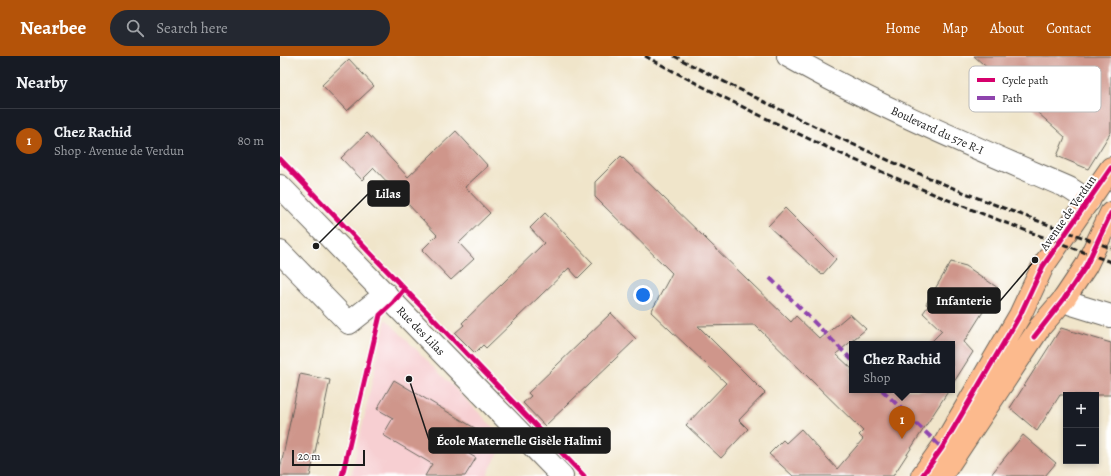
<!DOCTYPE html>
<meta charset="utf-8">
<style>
body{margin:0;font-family:Alegreya,serif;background:#242831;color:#f1f3f6}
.controls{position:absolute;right:12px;bottom:12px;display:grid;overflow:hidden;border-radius:0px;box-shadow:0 2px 6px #0003}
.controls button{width:36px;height:36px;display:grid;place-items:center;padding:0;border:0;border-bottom:1px solid #363941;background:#171b24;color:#f1f3f6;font:20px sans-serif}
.scale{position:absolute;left:12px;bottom:10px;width:73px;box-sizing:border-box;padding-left:4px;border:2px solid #1c1c1c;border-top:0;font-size:11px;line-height:14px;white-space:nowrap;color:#1c1c1c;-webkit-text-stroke:3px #fff;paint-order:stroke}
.you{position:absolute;left:363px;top:239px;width:14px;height:14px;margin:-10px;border:3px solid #fff;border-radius:50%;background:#1a73e8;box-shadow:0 0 0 6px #1a73e833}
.badge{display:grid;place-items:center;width:26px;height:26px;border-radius:50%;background:#b45309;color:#fff;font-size:13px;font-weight:700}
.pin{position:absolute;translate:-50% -33px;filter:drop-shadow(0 1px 2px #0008)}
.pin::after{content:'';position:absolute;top:21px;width:14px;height:12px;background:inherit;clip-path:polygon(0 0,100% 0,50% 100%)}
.popup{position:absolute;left:569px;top:285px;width:106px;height:52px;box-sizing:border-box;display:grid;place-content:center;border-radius:0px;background:#171b24;filter:drop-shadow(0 1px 3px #0005);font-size:13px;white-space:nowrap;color:#9ea1a6}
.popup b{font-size:15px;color:#f1f3f6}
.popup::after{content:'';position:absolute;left:50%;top:100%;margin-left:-8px;border:8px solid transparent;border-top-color:#171b24}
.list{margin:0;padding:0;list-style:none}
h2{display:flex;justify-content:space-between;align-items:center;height:52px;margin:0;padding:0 16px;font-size:17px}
h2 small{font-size:13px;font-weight:400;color:#9ea1a6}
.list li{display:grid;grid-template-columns:26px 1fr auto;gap:12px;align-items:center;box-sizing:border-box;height:64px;padding:0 16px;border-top:1px solid #363941}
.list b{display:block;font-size:15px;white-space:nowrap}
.list p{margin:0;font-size:13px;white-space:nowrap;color:#9ea1a6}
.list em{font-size:13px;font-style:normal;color:#9ea1a6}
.icon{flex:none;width:22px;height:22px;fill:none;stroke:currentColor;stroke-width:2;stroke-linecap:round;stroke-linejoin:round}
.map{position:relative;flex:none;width:831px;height:420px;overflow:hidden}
header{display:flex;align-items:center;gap:24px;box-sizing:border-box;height:56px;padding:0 20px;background:#b45309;color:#fff}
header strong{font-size:19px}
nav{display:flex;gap:22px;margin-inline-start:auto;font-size:14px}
.search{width:280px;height:36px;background:#242831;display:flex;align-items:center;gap:10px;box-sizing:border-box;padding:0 14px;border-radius:22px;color:#9ea1a6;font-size:15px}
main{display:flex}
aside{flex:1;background:#171b24}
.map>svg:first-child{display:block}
</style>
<header>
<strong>Nearbee</strong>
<div class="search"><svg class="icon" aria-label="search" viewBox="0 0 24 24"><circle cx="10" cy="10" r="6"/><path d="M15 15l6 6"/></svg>Search here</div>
<nav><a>Home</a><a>Map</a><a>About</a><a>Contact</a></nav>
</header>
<main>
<aside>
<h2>Nearby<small></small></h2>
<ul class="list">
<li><span class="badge">1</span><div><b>Chez Rachid</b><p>Shop · Avenue de Verdun</p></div><em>80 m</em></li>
</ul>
</aside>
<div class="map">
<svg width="831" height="420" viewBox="0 0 831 420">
<rect width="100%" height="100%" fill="#fff"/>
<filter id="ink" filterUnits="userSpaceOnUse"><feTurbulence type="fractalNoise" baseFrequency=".025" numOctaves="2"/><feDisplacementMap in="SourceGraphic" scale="8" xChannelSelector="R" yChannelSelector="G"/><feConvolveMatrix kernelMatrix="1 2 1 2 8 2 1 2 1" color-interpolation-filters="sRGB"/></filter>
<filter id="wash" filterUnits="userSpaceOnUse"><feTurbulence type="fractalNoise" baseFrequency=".012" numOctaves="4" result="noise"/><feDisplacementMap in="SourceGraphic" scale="16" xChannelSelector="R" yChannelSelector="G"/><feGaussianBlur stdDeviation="0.9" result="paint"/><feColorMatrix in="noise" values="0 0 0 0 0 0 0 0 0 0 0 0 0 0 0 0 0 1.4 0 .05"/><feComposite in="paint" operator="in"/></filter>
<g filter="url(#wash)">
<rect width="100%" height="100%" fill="#f0e5ca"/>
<path fill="#f7cfd2" d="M 106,263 L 226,384 L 206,420 L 71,420 Z"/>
<g id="blocks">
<path fill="#cf968b" d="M 694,0 L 831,0 L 831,76 L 808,113 L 777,100 L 785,81 Z
M 69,3 L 94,30 L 67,55 L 42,29 Z
M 176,75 L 208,110 L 185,131 L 210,157 L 179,187 L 194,203 L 171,224 L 142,194 L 157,179 L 94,112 L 82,124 L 61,102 L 87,77 L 128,121 Z
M 341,100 L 511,266 L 516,260 L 540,283 L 570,258 L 586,273 L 556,298 L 572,313 L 572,334 L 669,334 L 613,420 L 513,420 L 489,398 L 503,384 L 506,387 L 521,373 L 557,413 L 583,383 L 579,379 L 583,375 L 475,269 L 418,270 L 485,337 L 459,364 L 468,373 L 441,402 L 406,369 L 446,327 L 371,256 L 392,217 L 315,141 L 315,126 Z
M 505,152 L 556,203 L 542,219 L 488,170 Z
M 265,157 L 313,207 L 298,222 L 289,212 L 206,292 L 203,289 L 195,297 L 175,277 L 184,269 L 182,267 L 264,187 L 250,172 Z
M 671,206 L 686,210 L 718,232 L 684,286 L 693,296 L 672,329 L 672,288 L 649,288 L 662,275 L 643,257 L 648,250 L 646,248 Z
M 331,257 L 356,283 L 265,370 L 243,347 L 251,340 L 248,337 Z
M 781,272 L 831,287 L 831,339 L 780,339 L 757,375 L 730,352 Z
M 20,318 L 50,324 L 30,420 L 0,420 L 0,414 Z
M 114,324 L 203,377 L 189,398 L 196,402 L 185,420 L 145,420 L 152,408 L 103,379 L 113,362 L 97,353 Z
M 743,379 L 776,407 L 765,420 L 710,420 Z"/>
</g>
</g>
<g filter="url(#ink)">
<use href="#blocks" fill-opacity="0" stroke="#666259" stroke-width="1"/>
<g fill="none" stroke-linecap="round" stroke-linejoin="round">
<defs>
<g id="minor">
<path id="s1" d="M 508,0 C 598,51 694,91 789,132 L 809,145"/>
<path id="s2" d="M 0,130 L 282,420"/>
<path d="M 0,196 L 69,267 L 106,238"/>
<path d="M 784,243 L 792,248 L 831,260"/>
</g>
<path id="major" d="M 642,420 L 662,392 L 740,259 L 763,210 L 831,112
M 661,420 L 760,271 L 784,243 L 806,210 L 831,157"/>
</defs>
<use href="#minor" stroke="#666259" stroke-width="24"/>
<use href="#major" stroke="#666259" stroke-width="24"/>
<use href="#minor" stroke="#fff" stroke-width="22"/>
<use href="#major" stroke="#fcba8d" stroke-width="22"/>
<path stroke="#1c1c1c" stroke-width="3" stroke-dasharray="6 3" stroke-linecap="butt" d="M 365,0 C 494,70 626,130 763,181 C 786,189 808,198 831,206
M 394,0 C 481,45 568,88 659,126 C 715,150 773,170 831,192"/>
<path stroke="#8e44ad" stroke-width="4" stroke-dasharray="8 4" stroke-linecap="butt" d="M 490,222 L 572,304
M 602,334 L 662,392"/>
<defs>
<path id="cycleway" d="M 0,103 L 304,420
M 754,281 L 784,243 L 806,210 L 831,157
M 62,420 L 100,259 L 113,247 L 124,233
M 642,420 L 662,392 L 740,259 L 763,210 L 831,112"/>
</defs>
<use href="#cycleway" stroke="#fff" stroke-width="8"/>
<use href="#cycleway" stroke="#d6006c" stroke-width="5"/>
</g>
</g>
<g text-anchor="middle" stroke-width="4" stroke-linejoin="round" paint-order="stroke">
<g font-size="12" fill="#1c1c1c" stroke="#fff">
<text dy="4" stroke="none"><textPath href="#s1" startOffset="167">Boulevard du 57e R-I</textPath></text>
<text transform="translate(788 157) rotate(-55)" y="4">Avenue de Verdun</text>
<text dy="4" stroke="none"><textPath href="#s2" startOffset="202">Rue des Lilas</textPath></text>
</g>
</g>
<rect x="689" y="10" width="132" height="46" rx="6" fill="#fff" stroke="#bbb" stroke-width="1"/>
<rect x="697" y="22" width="18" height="4" fill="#d6006c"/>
<rect x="697" y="40" width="18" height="4" fill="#8e44ad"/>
<g font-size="11" fill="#1c1c1c">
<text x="722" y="28">Cycle path</text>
<text x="722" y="46">Path</text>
</g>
<path fill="none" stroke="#1c1c1c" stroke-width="1.5" d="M36 190L88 138M755 204L720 245M129 323L149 384"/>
<g fill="#1c1c1c" stroke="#fff" stroke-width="1.5">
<circle cx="36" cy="190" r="4"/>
<circle cx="755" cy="204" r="4"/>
<circle cx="129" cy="323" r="4"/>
</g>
<g fill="#1c1c1c" stroke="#1c1c1c" stroke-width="1.5">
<rect x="88" y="125" width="41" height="25" rx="4"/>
<rect x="648" y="232" width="72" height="25" rx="4"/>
<rect x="149" y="372" width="181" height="25" rx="4"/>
</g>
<g font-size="13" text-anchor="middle" font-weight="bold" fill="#fff">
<text x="108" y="142">Lilas</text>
<text x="684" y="249">Infanterie</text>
<text x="239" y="389">École Maternelle Gisèle Halimi</text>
</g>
</svg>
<div class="controls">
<button>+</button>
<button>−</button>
</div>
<div class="scale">20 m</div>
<div class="you"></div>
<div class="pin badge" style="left:622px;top:383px">1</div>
<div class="popup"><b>Chez Rachid</b>Shop</div>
</div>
</main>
